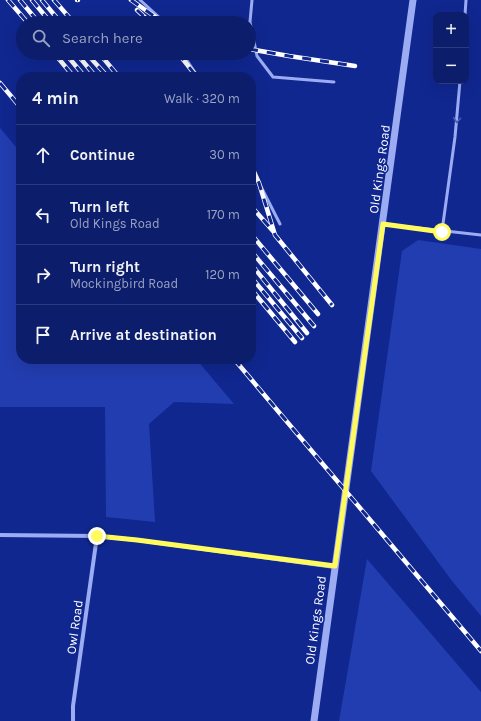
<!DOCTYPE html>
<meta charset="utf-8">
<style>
body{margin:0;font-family:Karla,sans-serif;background:#152672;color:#f1f3f6}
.controls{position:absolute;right:12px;top:12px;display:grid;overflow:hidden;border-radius:8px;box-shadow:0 4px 16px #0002}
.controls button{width:36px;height:36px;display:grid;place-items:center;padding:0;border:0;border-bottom:1px solid #2c3b7f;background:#0c1d6c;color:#f1f3f6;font:20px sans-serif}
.stop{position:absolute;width:12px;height:12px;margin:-9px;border:3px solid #fffa5d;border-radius:50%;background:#fff}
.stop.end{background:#fffa5d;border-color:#fff;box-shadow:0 1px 4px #0008}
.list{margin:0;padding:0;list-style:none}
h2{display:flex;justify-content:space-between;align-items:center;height:52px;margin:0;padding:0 16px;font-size:17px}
h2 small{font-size:13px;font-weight:400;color:#9aa2c2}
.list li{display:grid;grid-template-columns:26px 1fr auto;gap:12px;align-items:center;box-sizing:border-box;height:60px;padding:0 16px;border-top:1px solid #2c3b7f}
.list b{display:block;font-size:15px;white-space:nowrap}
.list p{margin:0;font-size:13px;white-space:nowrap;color:#9aa2c2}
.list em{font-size:13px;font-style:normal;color:#9aa2c2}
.icon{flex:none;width:22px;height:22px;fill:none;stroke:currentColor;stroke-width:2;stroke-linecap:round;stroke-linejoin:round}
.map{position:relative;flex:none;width:481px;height:721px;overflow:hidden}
.search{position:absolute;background:#0c1d6c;box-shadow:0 4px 16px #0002;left:16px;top:16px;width:240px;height:44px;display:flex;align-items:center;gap:10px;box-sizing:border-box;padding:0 14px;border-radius:22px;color:#9aa2c2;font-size:15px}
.panel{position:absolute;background:#0c1d6c;box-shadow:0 4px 16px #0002;left:16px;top:72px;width:240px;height:292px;border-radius:16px}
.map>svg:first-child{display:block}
</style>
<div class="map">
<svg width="481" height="721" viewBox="0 0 481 721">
<rect width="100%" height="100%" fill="#102790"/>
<path fill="#223db0" d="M 0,128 L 21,153 L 21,359 L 196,359 L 234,404 L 174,402 L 149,424 L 155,522 L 106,517 L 105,407 L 0,407 Z
M 418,240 L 481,249 L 481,616 L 452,581 L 371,471 L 402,251 Z
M 367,559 L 481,692 L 481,721 L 339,721 Z"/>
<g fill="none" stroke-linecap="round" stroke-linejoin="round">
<path stroke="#9bacf3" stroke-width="3" d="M 140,0 L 161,19 L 173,23
M 465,15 L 466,0
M 250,22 L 257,56 L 273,77 L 334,82
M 248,23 L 250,22 L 252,0
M 182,53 L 198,77
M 251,167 L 280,224
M 383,224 L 481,235
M 442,231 L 455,137 L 460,81"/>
<path stroke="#9bacf3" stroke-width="4" d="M 0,535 L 97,536 L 137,540 L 335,567
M 73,721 L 73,706 L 97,536"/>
<path stroke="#9bacf3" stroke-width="7" d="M 314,721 L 413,0"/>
<defs>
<path id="rail" d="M 8,0 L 28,23
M 20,0 L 39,23
M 32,0 L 51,23
M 42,0 L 61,23
M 54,0 L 74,23
M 77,0 L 78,0
M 131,0 L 164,23
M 137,10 L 151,23
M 249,49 L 289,56 L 355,66
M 54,53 L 74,77
M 65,53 L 85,77
M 76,53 L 96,77
M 86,53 L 108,77
M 99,53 L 119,77
M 178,53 L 197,77
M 0,83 L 21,108
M 251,165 L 259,183 L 275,235 L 332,305
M 251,206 L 273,231
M 251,234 L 318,314
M 251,251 L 314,326
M 251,264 L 307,333
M 251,277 L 302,338
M 251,289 L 295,342
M 234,359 L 481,651"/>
</defs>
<use href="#rail" stroke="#fff" stroke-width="4.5"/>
<use href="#rail" stroke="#102790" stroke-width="3" stroke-dasharray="9" stroke-linecap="butt"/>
</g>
<defs><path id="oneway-chevron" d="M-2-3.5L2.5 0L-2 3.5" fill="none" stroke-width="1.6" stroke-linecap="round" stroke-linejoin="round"/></defs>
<use stroke="#485cb8" href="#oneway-chevron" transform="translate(457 120) rotate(95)"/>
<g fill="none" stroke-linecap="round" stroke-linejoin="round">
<path stroke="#fffa5d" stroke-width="5" d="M 97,536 L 137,540 L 335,566 L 383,224 L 442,232"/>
</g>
<g text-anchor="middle" stroke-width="3" stroke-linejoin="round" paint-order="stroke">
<g font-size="13" fill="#fff" stroke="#102790">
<text transform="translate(379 169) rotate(-82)" y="5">Old Kings Road</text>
<text transform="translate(315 620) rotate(-82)" y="5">Old Kings Road</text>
<text transform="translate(74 627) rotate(-82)" y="5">Owl Road</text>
</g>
</g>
</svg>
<div class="controls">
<button>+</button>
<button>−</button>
</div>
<div class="stop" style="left:442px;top:232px"></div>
<div class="stop end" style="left:97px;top:536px"></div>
<div class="search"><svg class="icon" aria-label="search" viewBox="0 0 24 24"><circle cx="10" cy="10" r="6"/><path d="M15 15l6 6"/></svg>Search here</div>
<section class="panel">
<h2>4 min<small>Walk · 320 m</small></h2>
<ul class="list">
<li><svg class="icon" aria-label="ahead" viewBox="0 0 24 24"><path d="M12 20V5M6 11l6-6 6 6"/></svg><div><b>Continue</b></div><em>30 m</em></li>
<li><svg class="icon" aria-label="left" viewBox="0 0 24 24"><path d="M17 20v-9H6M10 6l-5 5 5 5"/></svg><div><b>Turn left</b><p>Old Kings Road</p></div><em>170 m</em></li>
<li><svg class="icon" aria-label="right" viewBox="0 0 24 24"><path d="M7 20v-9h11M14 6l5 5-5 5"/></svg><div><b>Turn right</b><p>Mockingbird Road</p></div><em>120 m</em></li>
<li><svg class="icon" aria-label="arrive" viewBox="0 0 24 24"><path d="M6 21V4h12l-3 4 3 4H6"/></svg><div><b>Arrive at destination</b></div></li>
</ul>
</section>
</div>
